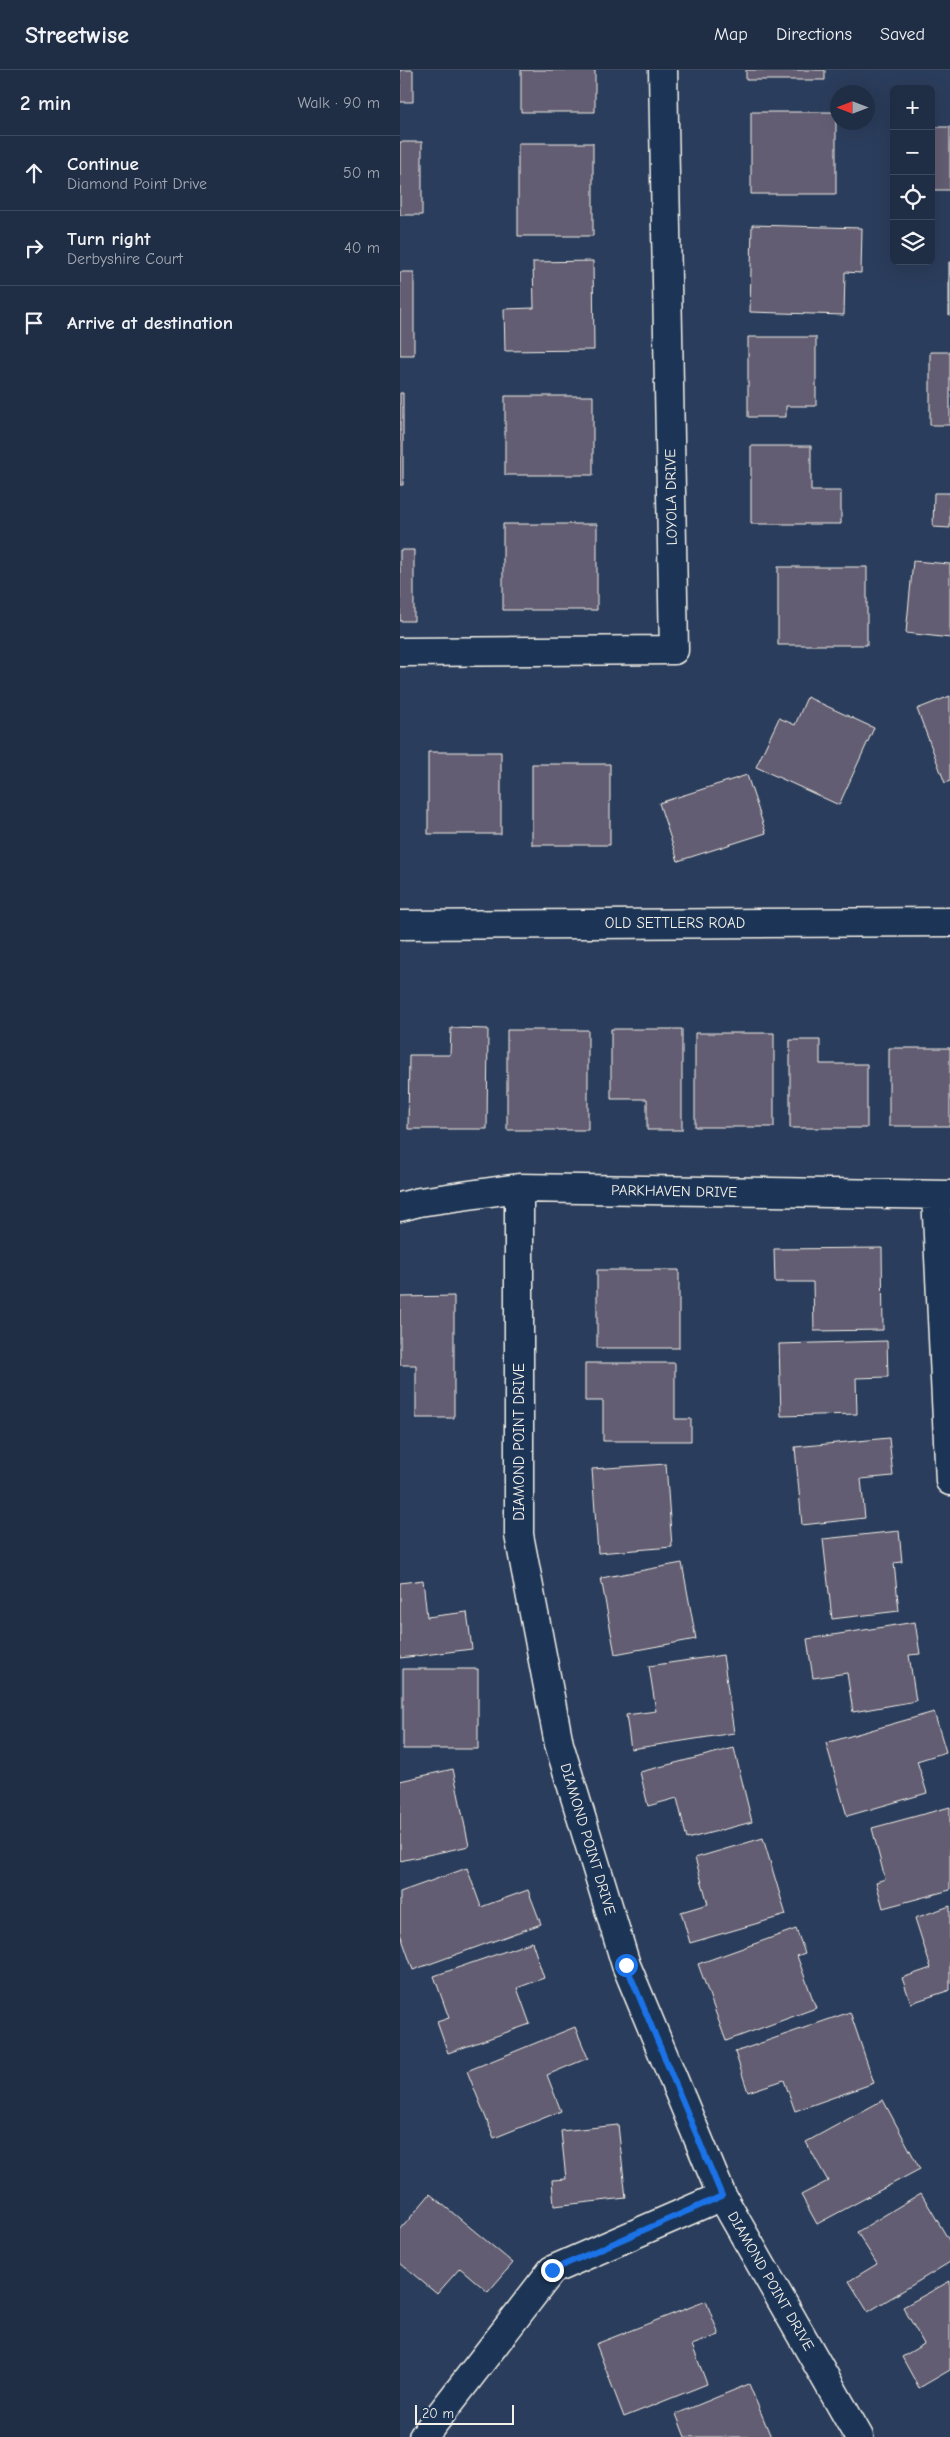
<!DOCTYPE html>
<meta charset="utf-8">
<style>
body{margin:0;font-family:"Comic Neue",sans-serif;background:#28364c;color:#f1f3f6}
.controls{position:absolute;right:15px;top:15px;display:grid;overflow:hidden;border-radius:8px;box-shadow:0 5px 20px #0002}
.controls button{width:45px;height:45px;display:grid;place-items:center;padding:0;border:0;border-bottom:1px solid #3d4a5e;background:#202e45;color:#f1f3f6;font:25px sans-serif}
.compass{position:absolute;left:430px;top:15px;width:45px;height:45px;border-radius:50%;background:#202e45;box-shadow:0 5px 20px #0002;rotate:270deg}
.scale{position:absolute;left:15px;bottom:12px;width:99px;box-sizing:border-box;padding-left:5px;border:2px solid #f4f1e8;border-top:0;font-size:14px;line-height:18px;white-space:nowrap;color:#f4f1e8;-webkit-text-stroke:4px #1d3557;paint-order:stroke}
.stop{position:absolute;width:15px;height:15px;margin:-11px;border:4px solid #1a73e8;border-radius:50%;background:#fff}
.stop.end{background:#1a73e8;border-color:#fff;box-shadow:0 1px 5px #0008}
.list{margin:0;padding:0;list-style:none}
h2{display:flex;justify-content:space-between;align-items:center;height:65px;margin:0;padding:0 20px;font-size:21px}
h2 small{font-size:16px;font-weight:400;color:#a2a8b3}
.list li{display:grid;grid-template-columns:32px 1fr auto;gap:15px;align-items:center;box-sizing:border-box;height:75px;padding:0 20px;border-top:1px solid #3d4a5e}
.list b{display:block;font-size:19px;white-space:nowrap}
.list p{margin:0;font-size:16px;white-space:nowrap;color:#a2a8b3}
.list em{font-size:16px;font-style:normal;color:#a2a8b3}
.icon{flex:none;width:28px;height:28px;fill:none;stroke:currentColor;stroke-width:2;stroke-linecap:round;stroke-linejoin:round}
.map{position:relative;flex:none;width:550px;height:2367px;overflow:hidden}
header{display:flex;align-items:center;gap:30px;box-sizing:border-box;height:70px;padding:0 25px;background:#202e45;border-bottom:1px solid #3d4a5e}
header strong{font-size:24px}
nav{display:flex;gap:28px;margin-inline-start:auto;font-size:18px}
main{display:flex}
aside{flex:1;background:#202e45}
.map>svg:first-child{display:block}
</style>
<header>
<strong>Streetwise</strong>
<nav><a>Map</a><a>Directions</a><a>Saved</a></nav>
</header>
<main>
<aside>
<h2>2 min<small>Walk · 90 m</small></h2>
<ul class="list">
<li><svg class="icon" aria-label="ahead" viewBox="0 0 24 24"><path d="M12 20V5M6 11l6-6 6 6"/></svg><div><b>Continue</b><p>Diamond Point Drive</p></div><em>50 m</em></li>
<li><svg class="icon" aria-label="right" viewBox="0 0 24 24"><path d="M7 20v-9h11M14 6l5 5-5 5"/></svg><div><b>Turn right</b><p>Derbyshire Court</p></div><em>40 m</em></li>
<li><svg class="icon" aria-label="arrive" viewBox="0 0 24 24"><path d="M6 21V4h12l-3 4 3 4H6"/></svg><div><b>Arrive at destination</b></div></li>
</ul>
</aside>
<div class="map">
<svg width="550" height="2367" viewBox="0 0 550 2367">
<rect width="100%" height="100%" fill="#2b3d5c"/>
<filter id="ink" filterUnits="userSpaceOnUse"><feTurbulence type="fractalNoise" baseFrequency=".02" numOctaves="2"/><feDisplacementMap in="SourceGraphic" scale="10" xChannelSelector="R" yChannelSelector="G"/><feConvolveMatrix kernelMatrix="1 2 1 2 8 2 1 2 1" color-interpolation-filters="sRGB"/></filter>
<g filter="url(#ink)">
<path fill="#625d72" stroke="#f4f1e8" d="M 0,0 L 13,0 L 13,32 L 0,32 Z
M 121,0 L 195,0 L 195,42 L 121,42 Z
M 346,0 L 425,0 L 425,10 L 346,10 Z
M 351,42 L 436,42 L 436,124 L 351,124 Z
M 531,57 L 550,57 L 550,120 L 531,120 Z
M 0,72 L 22,72 L 22,145 L 0,145 Z
M 118,73 L 193,73 L 193,166 L 118,166 Z
M 352,155 L 462,158 L 461,203 L 445,202 L 444,245 L 350,242 Z
M 193,191 L 194,280 L 105,281 L 104,239 L 134,238 L 133,192 Z
M 549,192 L 550,192 L 550,245 L 549,245 Z
M 0,202 L 14,202 L 14,285 L 0,285 Z
M 348,267 L 416,267 L 416,336 L 386,336 L 386,347 L 348,347 Z
M 530,282 L 550,282 L 550,355 L 530,355 Z
M 0,323 L 3,323 L 3,415 L 0,415 Z
M 105,326 L 193,326 L 193,405 L 105,405 Z
M 351,376 L 411,376 L 411,421 L 441,421 L 441,454 L 351,454 Z
M 534,423 L 550,423 L 550,458 L 533,457 Z
M 103,454 L 197,454 L 197,540 L 103,540 Z
M 0,480 L 14,480 L 14,551 L 0,551 Z
M 513,491 L 550,494 L 550,568 L 506,563 Z
M 378,497 L 467,497 L 467,575 L 378,575 Z
M 550,626 L 550,711 L 545,713 L 517,639 Z
M 407,627 L 474,658 L 439,735 L 356,697 L 379,648 L 395,655 Z
M 28,682 L 101,682 L 101,764 L 28,764 Z
M 132,694 L 210,694 L 210,775 L 132,775 Z
M 347,705 L 366,763 L 278,791 L 259,733 Z
M 51,958 L 88,959 L 87,1059 L 8,1059 L 9,985 L 50,985 Z
M 211,959 L 282,959 L 282,1060 L 247,1060 L 247,1029 L 211,1029 Z
M 107,960 L 188,960 L 188,1060 L 107,1060 Z
M 295,963 L 374,963 L 374,1057 L 295,1057 Z
M 390,970 L 420,970 L 420,994 L 467,994 L 467,1058 L 390,1058 Z
M 489,978 L 550,978 L 550,1056 L 489,1056 Z
M 482,1178 L 483,1260 L 414,1261 L 413,1212 L 375,1212 L 374,1179 Z
M 197,1200 L 279,1200 L 279,1278 L 197,1278 Z
M 54,1226 L 54,1348 L 16,1348 L 16,1295 L 0,1295 L 0,1227 Z
M 487,1271 L 488,1307 L 456,1308 L 457,1344 L 381,1346 L 379,1274 Z
M 185,1293 L 275,1293 L 275,1349 L 291,1349 L 291,1371 L 203,1371 L 203,1331 L 185,1331 Z
M 489,1368 L 493,1406 L 461,1409 L 465,1448 L 402,1455 L 395,1377 Z
M 266,1394 L 272,1477 L 198,1483 L 192,1399 Z
M 499,1461 L 502,1492 L 494,1493 L 499,1541 L 432,1549 L 423,1469 Z
M 282,1493 L 296,1569 L 215,1584 L 201,1508 Z
M 23,1510 L 27,1547 L 67,1542 L 72,1579 L 0,1588 L 0,1513 Z
M 515,1552 L 520,1584 L 509,1585 L 516,1631 L 453,1642 L 447,1603 L 413,1608 L 407,1569 Z
M 323,1585 L 334,1663 L 231,1679 L 226,1645 L 256,1641 L 249,1596 Z
M 3,1599 L 78,1599 L 78,1679 L 3,1679 Z
M 534,1642 L 546,1682 L 517,1691 L 527,1723 L 447,1746 L 426,1673 Z
M 334,1678 L 352,1752 L 287,1769 L 277,1728 L 248,1736 L 240,1702 Z
M 53,1699 L 69,1776 L 0,1791 L 0,1711 Z
M 550,1737 L 550,1820 L 483,1838 L 476,1812 L 485,1809 L 472,1758 Z
M 363,1768 L 386,1845 L 290,1873 L 281,1842 L 308,1834 L 295,1788 Z
M 67,1798 L 81,1837 L 128,1820 L 141,1854 L 13,1900 L 0,1863 L 0,1822 Z
M 550,1836 L 550,1920 L 511,1933 L 502,1908 L 531,1898 L 515,1848 Z
M 396,1859 L 405,1883 L 397,1886 L 416,1938 L 326,1971 L 298,1894 Z
M 132,1872 L 144,1908 L 117,1918 L 130,1954 L 48,1983 L 37,1952 L 49,1948 L 34,1906 Z
M 450,1942 L 474,2013 L 395,2041 L 384,2010 L 348,2022 L 335,1982 Z
M 175,1957 L 188,1988 L 147,2005 L 161,2041 L 94,2068 L 67,2001 Z
M 483,2030 L 520,2099 L 417,2154 L 401,2125 L 428,2111 L 406,2072 Z
M 218,2055 L 226,2128 L 154,2136 L 152,2110 L 166,2109 L 161,2061 Z
M 521,2123 L 550,2172 L 550,2192 L 468,2242 L 449,2211 L 477,2194 L 457,2162 Z
M 30,2124 L 113,2193 L 88,2222 L 60,2198 L 37,2224 L 0,2193 L 0,2160 Z
M 550,2211 L 550,2300 L 519,2318 L 502,2287 L 524,2274 L 503,2237 Z
M 306,2231 L 319,2265 L 292,2275 L 307,2314 L 224,2347 L 196,2274 Z
M 349,2314 L 371,2367 L 285,2367 L 276,2344 Z"/>
<g fill="none" stroke-linecap="round" stroke-linejoin="round">
<defs>
<path id="street" d="M 0,582 L 274,580 L 263,0
M 119,1118 L 119,1465 L 159,1674 L 226,1895 L 322,2126 L 459,2367
M 536,1125 L 550,1411
M 0,1137 L 19,1132 L 119,1118 L 550,1125
M 23,2367 L 152,2200 L 322,2126"/>
<path id="secondary" d="M 0,855 L 550,852"/>
</defs>
<use href="#street" stroke="#f4f1e8" stroke-width="31"/>
<use href="#secondary" stroke="#f4f1e8" stroke-width="31"/>
<use href="#street" stroke="#1d3557" stroke-width="28"/>
<use href="#secondary" stroke="#1d3557" stroke-width="28"/>
</g>
</g>
<g fill="none" stroke-linecap="round" stroke-linejoin="round" filter="url(#ink)">
<path stroke="#1a73e8" stroke-width="6" d="M 152,2200 L 322,2126 L 226,1895"/>
</g>
<g text-anchor="middle" stroke-width="4" stroke-linejoin="round" paint-order="stroke">
<g font-size="15" fill="#f4f1e8" stroke="#1d3557">
<text transform="translate(271 427) rotate(-91)" y="5">LOYOLA DRIVE</text>
<text x="275" y="858">OLD SETTLERS ROAD</text>
<text transform="translate(274 1121) rotate(1)" y="5">PARKHAVEN DRIVE</text>
<text transform="translate(119 1372) rotate(-90)" y="5">DIAMOND POINT DRIVE</text>
<text transform="translate(188 1769) rotate(73)" y="5">DIAMOND POINT DRIVE</text>
<text transform="translate(371 2211) rotate(60)" y="5">DIAMOND POINT DRIVE</text>
</g>
</g>
</svg>
<div class="controls">
<button>+</button>
<button>−</button>
<button><svg class="icon" aria-label="locate" viewBox="0 0 24 24"><circle cx="12" cy="12" r="6"/><path d="M12 2v4M12 18v4M2 12h4M18 12h4"/></svg></button>
<button><svg class="icon" aria-label="layers" viewBox="0 0 24 24"><path d="M12 4l9 5-9 5-9-5zM3 14l9 5 9-5"/></svg></button>
</div>
<svg class="compass" viewBox="-18 -18 36 36"><path d="M0-13l5 13h-10z" fill="#e53935"/><path d="M0 13l5-13h-10z" fill="#a2a8b3"/></svg>
<div class="scale">20 m</div>
<div class="stop" style="left:226px;top:1895px"></div>
<div class="stop end" style="left:152px;top:2200px"></div>
</div>
</main>
